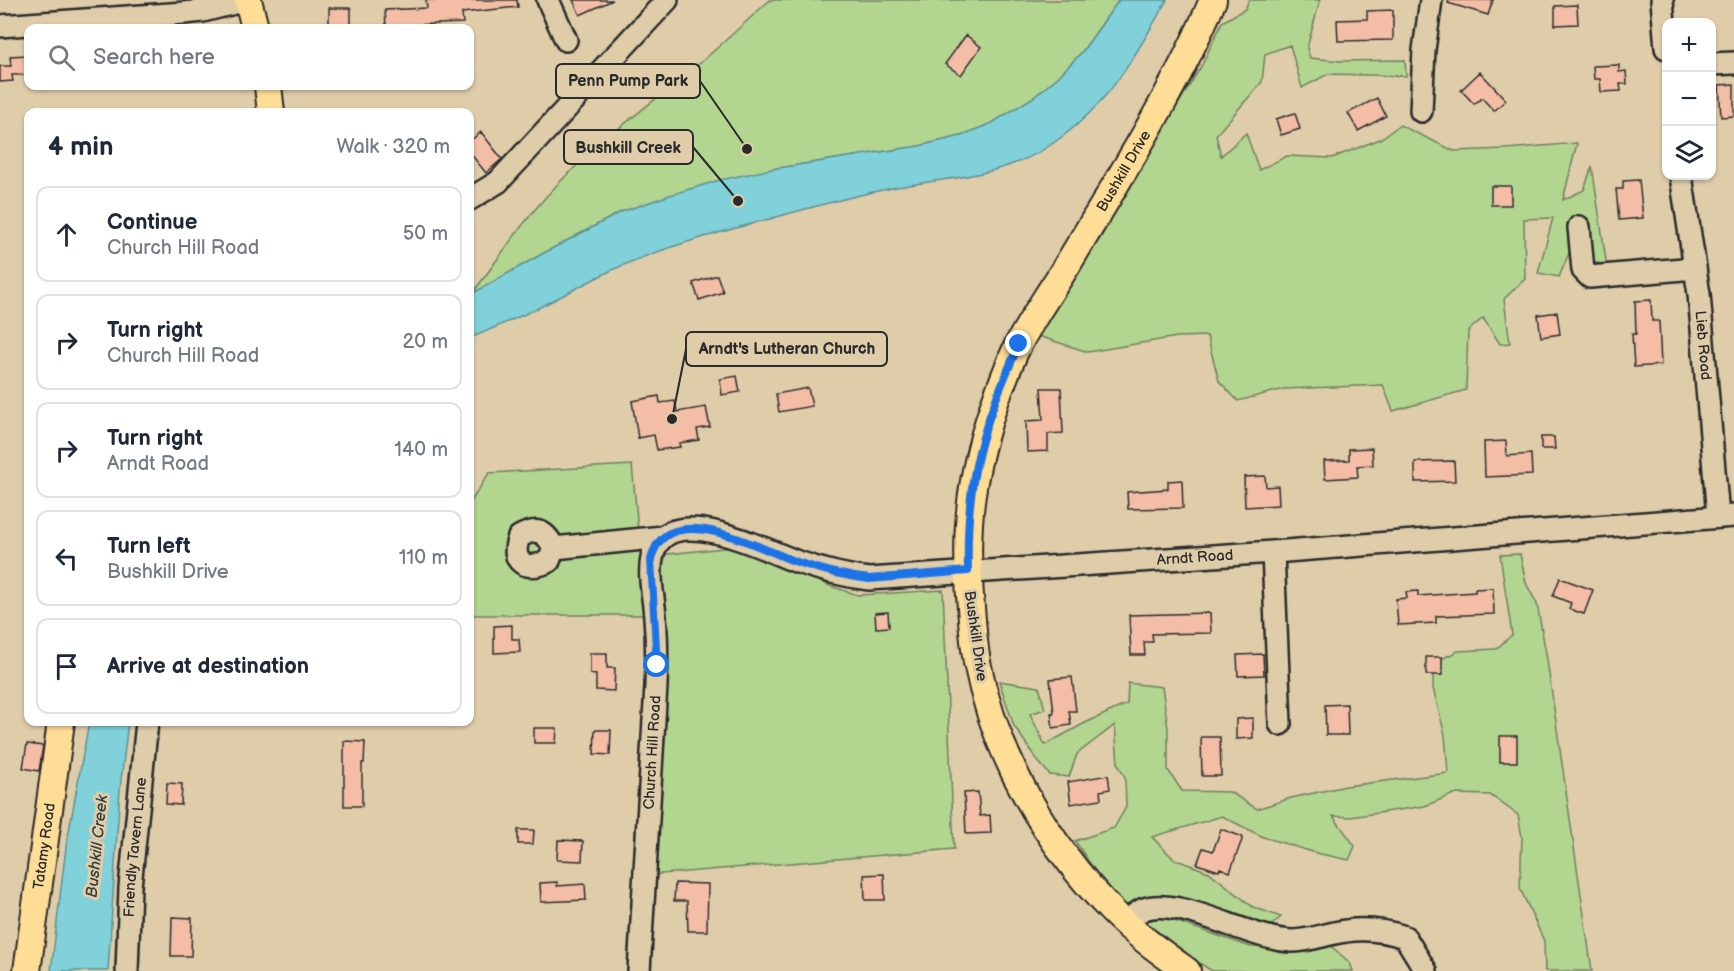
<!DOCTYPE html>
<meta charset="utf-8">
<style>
body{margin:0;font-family:"Balsamiq Sans",sans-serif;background:#f6f6f7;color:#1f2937}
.controls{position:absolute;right:18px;top:18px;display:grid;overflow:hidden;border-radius:12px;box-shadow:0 2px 4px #0004}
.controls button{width:54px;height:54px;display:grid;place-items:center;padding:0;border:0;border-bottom:2px solid #e0e1e3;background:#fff;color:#1f2937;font:30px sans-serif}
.stop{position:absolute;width:18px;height:18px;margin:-14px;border:4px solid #1a73e8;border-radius:50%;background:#fff}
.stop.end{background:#1a73e8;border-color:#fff;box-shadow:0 2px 6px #0008}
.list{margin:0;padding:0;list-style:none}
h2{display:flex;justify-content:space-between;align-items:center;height:78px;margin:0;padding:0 24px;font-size:26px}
h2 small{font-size:20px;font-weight:400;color:#747a83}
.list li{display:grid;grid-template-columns:39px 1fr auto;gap:18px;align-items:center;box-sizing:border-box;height:96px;margin:0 12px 12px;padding:0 12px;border:2px solid #e0e1e3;border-radius:12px}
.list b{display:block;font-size:22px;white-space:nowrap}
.list p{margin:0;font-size:20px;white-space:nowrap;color:#747a83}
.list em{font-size:20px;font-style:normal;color:#747a83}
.icon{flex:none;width:33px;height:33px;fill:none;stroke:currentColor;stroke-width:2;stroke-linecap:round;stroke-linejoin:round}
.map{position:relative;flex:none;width:1734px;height:971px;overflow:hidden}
.search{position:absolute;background:#fff;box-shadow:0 2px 4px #0004;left:24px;top:24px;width:450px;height:66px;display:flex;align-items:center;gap:15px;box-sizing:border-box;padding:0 21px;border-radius:12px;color:#747a83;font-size:22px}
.panel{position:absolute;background:#fff;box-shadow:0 2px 4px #0004;left:24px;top:108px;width:450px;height:618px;border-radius:12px}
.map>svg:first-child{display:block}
</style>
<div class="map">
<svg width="1734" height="971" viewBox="0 0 1734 971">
<rect width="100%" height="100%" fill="#dfcdaa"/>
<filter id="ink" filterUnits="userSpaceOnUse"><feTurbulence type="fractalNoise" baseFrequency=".0167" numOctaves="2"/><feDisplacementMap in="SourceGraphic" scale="12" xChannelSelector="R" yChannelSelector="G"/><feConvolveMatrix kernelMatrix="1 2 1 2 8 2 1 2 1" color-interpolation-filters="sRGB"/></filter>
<g filter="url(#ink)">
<path fill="#b2d590" stroke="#6e805e" stroke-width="1.5" d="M 770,0 L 1119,0 L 1082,52 L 1058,77 L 1034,97 L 992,123 L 961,136 L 919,146 L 772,169 L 621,212 L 542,254 L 472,294 C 496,262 518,228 544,199 C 590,147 646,108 699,64 C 723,43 747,21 770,0 Z
M 1249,0 L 1320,0 L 1307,48 L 1310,58 L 1341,61 L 1405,60 L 1406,76 L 1328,74 L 1302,88 L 1290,45 L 1265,54 L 1262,82 L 1216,135 L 1221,156 L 1246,133 L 1259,170 L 1287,156 L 1332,158 L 1380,139 L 1400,125 L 1454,151 L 1506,149 L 1577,143 L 1563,200 L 1584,190 L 1592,166 L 1607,267 L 1570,251 L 1559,277 L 1538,273 L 1553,218 L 1524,219 L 1525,279 L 1504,299 L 1510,343 L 1500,344 L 1483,318 L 1468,331 L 1466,390 L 1393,411 L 1383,385 L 1284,389 L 1238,401 L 1219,381 L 1207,336 L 1177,337 L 1088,352 L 1038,336 L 1072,284 L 1087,254 L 1202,65 L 1222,22 L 1245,9 Z
M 632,465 L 646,615 L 470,615 L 470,503 L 489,473 Z
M 733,547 L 833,587 L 858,595 L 943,590 L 954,849 L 651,875 L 659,555 Z
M 1520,554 L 1526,583 L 1537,604 L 1546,653 L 1592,971 L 1545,971 L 1544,941 L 1520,888 L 1522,837 L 1518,815 L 1490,795 L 1454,794 L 1425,806 L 1351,817 L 1333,816 L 1355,846 L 1349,860 L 1316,853 L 1263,837 L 1222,816 L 1152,837 L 1174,859 L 1209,872 L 1253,907 L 1281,917 L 1267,929 L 1129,907 L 1113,898 L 1075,841 L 1114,828 L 1126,807 L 1125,777 L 1118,764 L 1115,725 L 1077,754 L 1069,777 L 1050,775 L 1037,760 L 1014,726 L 999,681 L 1039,687 L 1045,709 L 1030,714 L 1045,745 L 1085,723 L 1127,704 L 1128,683 L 1162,687 L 1168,728 L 1168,770 L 1182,791 L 1230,792 L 1257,809 L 1291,798 L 1346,786 L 1448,773 L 1445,735 L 1433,688 L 1433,663 L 1458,651 L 1496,649 L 1512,635 L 1500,555 Z
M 1163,917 L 1251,947 L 1312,948 L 1331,946 L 1350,963 L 1353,971 L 1212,971 L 1147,930 L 1146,921 Z"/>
<path fill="#80d1d9" stroke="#5e8f93" stroke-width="1.5" d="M 1119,0 L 1167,0 C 1135,57 1108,106 1052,144 C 1003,178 948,177 892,188 C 852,196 812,207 773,218 C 722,232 670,245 621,266 C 592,279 565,295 536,309 C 514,319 492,329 470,338 L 470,295 L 542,254 L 621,212 L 670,195 L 720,180 L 772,169 L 919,146 L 961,136 L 992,123 L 1034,97 L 1058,77 L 1082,52 Z
M 89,722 L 128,722 L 120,789 L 108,971 L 51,971 L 66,847 Z"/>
<path fill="#f3bda6" stroke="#2b2b2b" stroke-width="1.5" d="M 426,0 L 517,0 L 518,7 L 462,13 L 463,23 L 410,25 L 411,28 L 386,28 L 385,10 L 427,8 Z
M 573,0 L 613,0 L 580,15 Z
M 1449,0 L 1493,0 L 1488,15 L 1448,3 Z
M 1577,5 L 1578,24 L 1555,25 L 1555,6 Z
M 329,8 L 351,8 L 351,28 L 329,28 Z
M 1393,10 L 1393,40 L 1338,41 L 1337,20 L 1367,19 L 1367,11 Z
M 966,35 L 981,47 L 961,75 L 945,64 Z
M 28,55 L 28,75 L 12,75 L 13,81 L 0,82 L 0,66 L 11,66 L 10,56 Z
M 1619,65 L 1619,72 L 1626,71 L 1627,84 L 1620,84 L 1621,91 L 1601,92 L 1600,79 L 1594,79 L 1593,66 Z
M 1480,72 L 1506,100 L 1494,111 L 1482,98 L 1474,104 L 1461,90 Z
M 1734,84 L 1734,116 L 1721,117 L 1719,85 Z
M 1377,98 L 1386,116 L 1358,131 L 1348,113 Z
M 1295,113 L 1300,129 L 1281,135 L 1276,119 Z
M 481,132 L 502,159 L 486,173 L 470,153 L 470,141 Z
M 1639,180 L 1643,218 L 1619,220 L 1616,189 L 1623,189 L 1623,181 Z
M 1491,186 L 1511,186 L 1511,205 L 1491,205 Z
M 717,275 L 723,292 L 699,300 L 693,283 Z
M 1651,300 L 1652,321 L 1659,321 L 1661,365 L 1634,367 L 1632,334 L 1636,334 L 1635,301 Z
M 1557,312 L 1560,334 L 1541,337 L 1538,315 Z
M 737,376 L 740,392 L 722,395 L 720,379 Z
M 808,388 L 812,406 L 779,412 L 776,394 Z
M 1041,388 L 1061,388 L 1063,433 L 1048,434 L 1048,451 L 1027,452 L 1026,421 L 1043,420 Z
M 659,396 L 660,403 L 675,401 L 677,412 L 706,407 L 710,427 L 697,429 L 699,440 L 679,443 L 680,447 L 657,450 L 654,435 L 638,438 L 632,401 Z
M 1541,437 L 1554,437 L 1555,449 L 1541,449 Z
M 1506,441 L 1507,456 L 1531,454 L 1532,475 L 1485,477 L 1484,442 Z
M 1372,448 L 1373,465 L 1357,466 L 1358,477 L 1325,479 L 1324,461 L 1349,460 L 1349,449 Z
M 1454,461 L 1455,481 L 1415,482 L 1415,462 Z
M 1265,476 L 1266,487 L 1278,486 L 1279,505 L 1245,507 L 1244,477 Z
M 1182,480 L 1183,508 L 1128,509 L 1127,492 L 1168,489 L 1168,481 Z
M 1560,578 L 1593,590 L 1584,614 L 1569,609 L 1571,603 L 1553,596 Z
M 1493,588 L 1494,614 L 1436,616 L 1436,623 L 1398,625 L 1396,599 L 1407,598 L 1406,592 L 1418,591 L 1418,596 L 1475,592 L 1475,589 Z
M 888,612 L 889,627 L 876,628 L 875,613 Z
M 1210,613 L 1211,633 L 1152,634 L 1153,642 L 1144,642 L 1145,655 L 1131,655 L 1129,615 Z
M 512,625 L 512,639 L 519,639 L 520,652 L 494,653 L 494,626 Z
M 590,653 L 607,653 L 607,668 L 615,668 L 614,691 L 596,690 L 596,675 L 590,674 Z
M 1263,654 L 1264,675 L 1238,676 L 1237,655 Z
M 1426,657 L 1442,657 L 1442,675 L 1426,675 Z
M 1072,677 L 1076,711 L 1069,711 L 1071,725 L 1053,728 L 1051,713 L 1054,713 L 1050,679 Z
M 1347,704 L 1348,735 L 1326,735 L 1325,705 Z
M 1253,718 L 1253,738 L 1236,739 L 1236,719 Z
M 534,728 L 557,728 L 556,743 L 534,743 Z
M 595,730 L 611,730 L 610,755 L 594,754 Z
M 1500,736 L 1517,736 L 1517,762 L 1500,762 Z
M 1201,737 L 1220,737 L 1221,776 L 1202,776 Z
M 344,741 L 365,742 L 364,763 L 362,763 L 362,806 L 344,806 Z
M 27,744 L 43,746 L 39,771 L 23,768 Z
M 1108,775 L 1110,789 L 1100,791 L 1101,799 L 1071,804 L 1068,782 Z
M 167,783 L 182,784 L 181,805 L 166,804 Z
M 978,792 L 980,816 L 990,815 L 991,833 L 966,834 L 964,793 Z
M 1221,829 L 1243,837 L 1230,872 L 1220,868 L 1219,871 L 1197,864 L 1203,848 L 1213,851 Z
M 518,830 L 534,830 L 533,844 L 518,844 Z
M 558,840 L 583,841 L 582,861 L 557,860 Z
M 884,874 L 885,900 L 865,900 L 864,875 Z
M 557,882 L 557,886 L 585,884 L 586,900 L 541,902 L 540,883 Z
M 675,883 L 708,884 L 707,931 L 688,931 L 687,901 L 674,901 Z
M 172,917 L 192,918 L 191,956 L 171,956 Z"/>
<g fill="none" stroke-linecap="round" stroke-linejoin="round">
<defs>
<g id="minor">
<path d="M 548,0 L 566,40"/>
<path d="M 1662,0 L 1666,48"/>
<path d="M 0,26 L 184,13 L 203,11 L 246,0"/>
<path d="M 1712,64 L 1734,63"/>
<path d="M 1421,111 L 1424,50 L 1431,0"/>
<path id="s1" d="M 1681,176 L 1699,294 L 1718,517"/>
<path d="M 470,199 L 498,182 L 667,0"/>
<path d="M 1579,227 L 1583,270 L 1590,277 L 1695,268"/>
<path d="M 554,548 L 549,561 C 527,572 509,563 519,537 C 536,527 545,530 554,548 L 663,537"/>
<path d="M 1273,552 L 1280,724"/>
<path d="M 1125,922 C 1131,918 1137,912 1144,909 C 1179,896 1251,940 1292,941 C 1310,941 1328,933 1346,931 C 1366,928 1387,931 1405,937 L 1426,971"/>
<path id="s2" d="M 127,971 L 130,887 L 147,722"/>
<path id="s3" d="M 639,971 L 656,686 C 657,663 657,640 655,617 C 654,598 648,577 652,558 C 663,496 766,551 798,562 C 821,570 845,576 869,579 L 1273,552 L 1734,516"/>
</g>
<g id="major">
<path d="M 248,0 L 255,28"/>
<path d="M 268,86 L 271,112"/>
<path id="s4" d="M 27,971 L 61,722"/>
<path id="s5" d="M 1187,971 C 1162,953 1135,934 1113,912 C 1047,844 995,756 977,662 C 973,640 972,617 970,596 C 964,523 972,468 996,399 C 1003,381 1010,361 1019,343 C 1033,317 1050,292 1066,267 C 1118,180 1173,94 1213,0"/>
</g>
</defs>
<use href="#minor" stroke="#2b2b2b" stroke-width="26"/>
<use href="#major" stroke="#2b2b2b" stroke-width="30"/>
<use href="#minor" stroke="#dfcdaa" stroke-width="21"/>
<use href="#major" stroke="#fedd96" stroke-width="26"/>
</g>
</g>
<g fill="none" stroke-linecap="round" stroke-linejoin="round" filter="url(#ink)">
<path stroke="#1a73e8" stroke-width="8" d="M 657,665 L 651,560 C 665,495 762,550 797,562 C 821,570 844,576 869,579 L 968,571 C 967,531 969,491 979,452 C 988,415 1004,379 1019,344"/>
</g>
<g text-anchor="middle" stroke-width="6" stroke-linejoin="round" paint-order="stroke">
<g font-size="15" fill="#2b2b2b" stroke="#dfcdaa">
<text dy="5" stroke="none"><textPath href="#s5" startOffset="912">Bushkill Drive</textPath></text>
<text dy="5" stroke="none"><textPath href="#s1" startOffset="171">Lieb Road</textPath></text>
<text dy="5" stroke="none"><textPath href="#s3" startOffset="980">Arndt Road</textPath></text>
<text transform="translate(976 636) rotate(82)" y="5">Bushkill Drive</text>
<text dy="5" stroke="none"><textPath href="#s3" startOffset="219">Church Hill Road</textPath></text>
<text dy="5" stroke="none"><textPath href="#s4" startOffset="126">Tatamy Road</textPath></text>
<text dy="5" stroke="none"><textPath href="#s2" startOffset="124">Friendly Tavern Lane</textPath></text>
</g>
<g font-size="16" font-style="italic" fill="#343c3c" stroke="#dfcdaa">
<text transform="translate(96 846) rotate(-84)" y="6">Bushkill Creek</text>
</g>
</g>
<path fill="none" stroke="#2b2b2b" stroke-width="2" d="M747 149L700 81M738 201L693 147M672 419L686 349"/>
<g fill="#2b2b2b" stroke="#dfcdaa" stroke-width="2">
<circle cx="747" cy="149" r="6"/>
<circle cx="738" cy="201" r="6"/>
<circle cx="672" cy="419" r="6"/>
</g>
<g fill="#dfcdaa" stroke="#2b2b2b" stroke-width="2">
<rect x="556" y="64" width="144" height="34" rx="6"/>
<rect x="564" y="130" width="129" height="34" rx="6"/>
<rect x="686" y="332" width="201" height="34" rx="6"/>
</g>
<g font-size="16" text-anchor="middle" font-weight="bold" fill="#2b2b2b">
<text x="628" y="86">Penn Pump Park</text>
<text x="628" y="153">Bushkill Creek</text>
<text x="787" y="354">Arndt's Lutheran Church</text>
</g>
</svg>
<div class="controls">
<button>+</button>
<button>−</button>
<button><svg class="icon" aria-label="layers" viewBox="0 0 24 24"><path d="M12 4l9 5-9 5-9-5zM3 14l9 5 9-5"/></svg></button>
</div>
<div class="stop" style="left:657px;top:665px"></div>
<div class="stop end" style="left:1019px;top:344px"></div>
<div class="search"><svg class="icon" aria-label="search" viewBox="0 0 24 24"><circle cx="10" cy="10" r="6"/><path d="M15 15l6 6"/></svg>Search here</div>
<section class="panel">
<h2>4 min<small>Walk · 320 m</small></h2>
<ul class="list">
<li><svg class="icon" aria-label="ahead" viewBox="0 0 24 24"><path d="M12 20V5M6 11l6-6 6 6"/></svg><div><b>Continue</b><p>Church Hill Road</p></div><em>50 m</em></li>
<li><svg class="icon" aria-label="right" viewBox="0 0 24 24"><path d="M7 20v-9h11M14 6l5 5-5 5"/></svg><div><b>Turn right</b><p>Church Hill Road</p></div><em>20 m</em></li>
<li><svg class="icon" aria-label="right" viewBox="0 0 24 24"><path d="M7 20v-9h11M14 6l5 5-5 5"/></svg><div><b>Turn right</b><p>Arndt Road</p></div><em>140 m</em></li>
<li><svg class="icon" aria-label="left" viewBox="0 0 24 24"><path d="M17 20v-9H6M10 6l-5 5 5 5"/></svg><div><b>Turn left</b><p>Bushkill Drive</p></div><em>110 m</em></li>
<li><svg class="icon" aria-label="arrive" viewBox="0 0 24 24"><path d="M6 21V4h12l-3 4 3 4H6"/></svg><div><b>Arrive at destination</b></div></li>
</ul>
</section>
</div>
